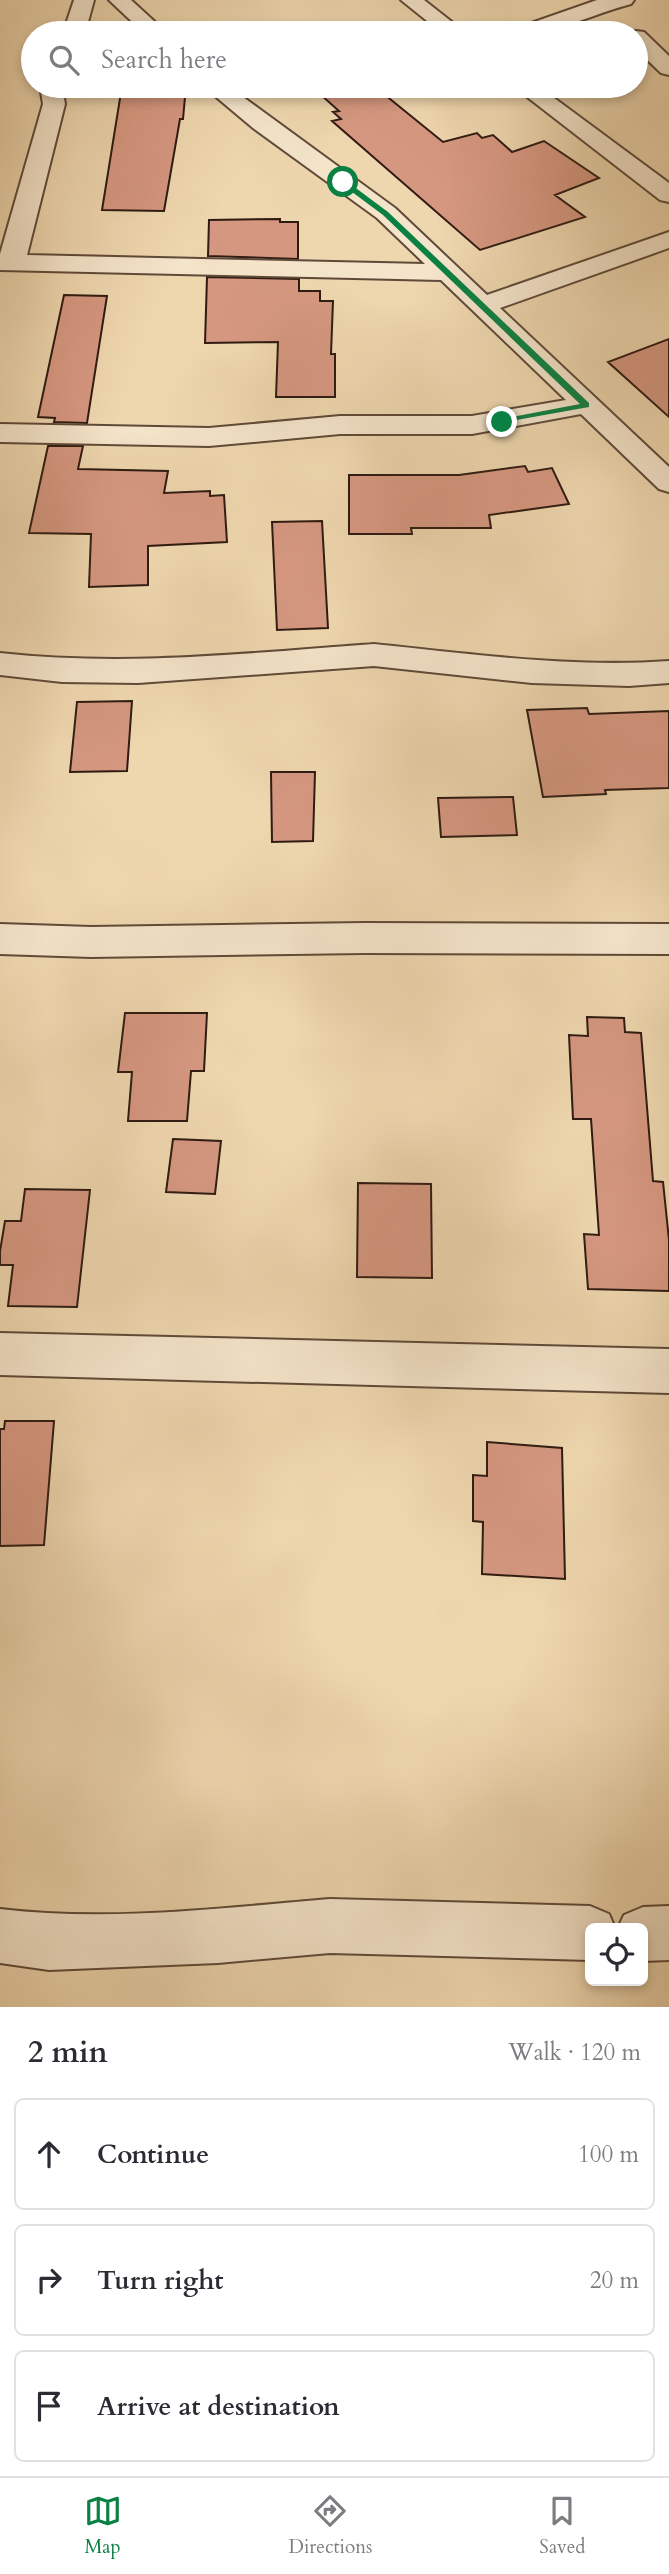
<!DOCTYPE html>
<meta charset="utf-8">
<style>
body{margin:0;font-family:Cardo,serif;background:#f7f7f7;color:#2b2b33}
.controls{position:absolute;right:21px;bottom:21px;display:grid;overflow:hidden;border-radius:10px;box-shadow:0 4px 10px #0003}
.controls button{width:63px;height:63px;display:grid;place-items:center;padding:0;border:0;border-bottom:2px solid #e1e1e2;background:#fff;color:#2b2b33;font:35px sans-serif}
.stop{position:absolute;width:21px;height:21px;margin:-16px;border:5px solid #0b8043;border-radius:50%;background:#fff}
.stop.end{background:#0b8043;border-color:#fff;box-shadow:0 2px 7px #0008}
.list{margin:0;padding:0;list-style:none}
h2{display:flex;justify-content:space-between;align-items:center;height:91px;margin:0;padding:0 28px;font-size:30px}
h2 small{font-size:23px;font-weight:400;color:#7c7c81}
.list li{display:grid;grid-template-columns:46px 1fr auto;gap:21px;align-items:center;box-sizing:border-box;height:112px;margin:0 14px 14px;padding:0 14px;border:2px solid #e1e1e2;border-radius:10px}
.list b{display:block;font-size:26px;white-space:nowrap}
.list em{font-size:23px;font-style:normal;color:#7c7c81}
.icon{flex:none;width:38px;height:38px;fill:none;stroke:currentColor;stroke-width:2;stroke-linecap:round;stroke-linejoin:round}
.map{position:relative;flex:none;width:669px;height:2007px;overflow:hidden}
.search{position:absolute;background:#fff;box-shadow:0 4px 10px #0003;left:21px;right:21px;top:21px;height:77px;display:flex;align-items:center;gap:18px;box-sizing:border-box;padding:0 24px;border-radius:38px;color:#7c7c81;font-size:26px}
.sheet{height:469px;background:#fff}
nav{display:flex;justify-content:space-around;align-items:center;box-sizing:border-box;height:98px;border-top:2px solid #e1e1e2;background:#fff;font-size:19px;color:#7c7c81}
nav a{display:grid;justify-items:center;gap:4px}
nav .on{color:#0b8043}
.map>svg:first-child{display:block}
</style>
<div class="map">
<svg width="669" height="2007" viewBox="0 0 669 2007">
<rect width="100%" height="100%" fill="#eed6ae"/>
<filter id="stains"><feTurbulence type="fractalNoise" baseFrequency=".00286" numOctaves="4"/><feColorMatrix values="0 0 0 0 .2 0 0 0 0 .09 0 0 0 0 .02 0 0 0 .5 -.17"/></filter>
<radialGradient id="worn" r=".72"><stop offset=".6" stop-color="#630" stop-opacity="0"/><stop offset="1" stop-color="#630" stop-opacity=".3"/></radialGradient>
<path fill="#d59780" stroke="#2f1b12" stroke-width="2" d="M 122,86 L 186,86 L 183,119 L 180,119 L 164,211 L 102,210 Z
M 311,86 L 374,86 L 443,142 L 477,133 L 482,138 L 493,135 L 512,152 L 544,141 L 599,178 L 555,195 L 585,217 L 480,250 L 332,121 L 341,119 L 333,112 L 339,111 Z
M 280,219 L 280,222 L 298,222 L 298,259 L 208,256 L 209,220 Z
M 207,277 L 299,279 L 299,291 L 320,291 L 320,301 L 333,301 L 331,354 L 335,354 L 335,397 L 276,397 L 278,342 L 205,343 Z
M 64,295 L 107,296 L 87,423 L 54,422 L 55,418 L 38,417 Z
M 669,339 L 669,417 L 608,362 Z
M 48,446 L 83,446 L 78,469 L 168,471 L 164,493 L 210,491 L 210,496 L 224,495 L 227,542 L 148,546 L 148,585 L 89,587 L 91,534 L 29,533 Z
M 525,466 L 528,472 L 552,468 L 569,504 L 489,515 L 491,528 L 411,528 L 412,534 L 349,534 L 349,475 L 459,475 Z
M 322,521 L 328,628 L 277,630 L 272,522 Z
M 132,701 L 127,771 L 70,772 L 77,702 Z
M 587,708 L 589,714 L 669,711 L 669,788 L 605,790 L 606,794 L 543,797 L 527,710 Z
M 271,772 L 315,772 L 313,841 L 272,842 Z
M 513,797 L 517,835 L 441,837 L 438,798 Z
M 125,1013 L 207,1013 L 204,1071 L 191,1071 L 187,1121 L 128,1121 L 132,1072 L 118,1072 Z
M 587,1017 L 624,1018 L 625,1032 L 641,1033 L 653,1181 L 663,1182 L 669,1240 L 669,1291 L 588,1289 L 584,1234 L 599,1235 L 591,1119 L 573,1119 L 569,1035 L 588,1036 Z
M 173,1139 L 221,1141 L 215,1194 L 166,1192 Z
M 358,1183 L 431,1184 L 432,1278 L 357,1277 Z
M 25,1189 L 90,1190 L 77,1307 L 8,1306 L 13,1265 L 0,1265 L 0,1251 L 5,1221 L 21,1221 Z
M 5,1421 L 54,1421 L 44,1545 L 0,1546 L 0,1429 L 4,1429 Z
M 487,1442 L 562,1448 L 565,1579 L 482,1574 L 483,1522 L 473,1521 L 473,1475 L 487,1476 Z"/>
<g fill="none" stroke-linecap="round" stroke-linejoin="round">
<defs>
<path id="minor" d="M 74,0 L 94,0 L 85,33 L 63,33 Z
M 109,0 L 131,0 L 167,33 L 144,33 Z
M 401,0 L 424,0 L 466,33 L 442,33 Z
M 634,0 L 631,4 C 592,14 555,35 514,33 L 517,28 L 597,0 Z
M 636,31 L 644,32 L 669,56 L 669,75 L 661,73 L 636,49 L 636,33 L 628,33 Z
M 40,86 L 62,86 L 65,104 L 27,255 L 425,264 L 377,218 L 253,128 L 203,86 L 228,86 L 395,208 L 487,295 L 669,232 L 669,248 L 500,308 L 669,467 L 669,492 L 659,489 L 581,414 L 472,434 L 340,434 L 209,446 L 0,442 L 0,424 L 209,428 L 340,416 L 472,416 L 566,400 L 441,280 L 0,270 L 0,254 L 43,104 Z
M 513,86 L 538,86 L 669,183 L 669,202 L 660,200 Z
M 374,644 C 472,654 570,668 669,661 L 669,683 L 629,686 L 532,683 L 374,666 L 138,683 L 62,682 L 0,675 L 0,653 C 126,667 248,653 374,644 Z
M 365,923 L 669,924 L 669,954 L 365,953 L 91,957 L 0,954 L 0,924 L 91,927 Z
M 0,1333 L 669,1349 L 669,1393 L 0,1375 Z
M 330,1899 L 590,1906 L 609,1914 L 615,1928 L 590,1928 L 590,1960 L 330,1953 L 218,1963 L 49,1970 L 0,1963 L 0,1909 C 109,1922 221,1908 330,1899 Z
M 669,1906 L 669,1960 L 643,1961 L 643,1928 L 618,1928 L 624,1915 L 643,1907 Z"/>
</defs>
<use href="#minor" stroke="#5f4a39" stroke-width="4"/>
<use href="#minor" fill="#f4e4ca" fill-rule="evenodd"/>
</g>
<path fill="#0b8043" d="M 340,180 L 345,180 L 388,212 L 589,403 L 589,407 L 499,423 L 502,419 L 580,404 L 383,215 L 340,183 Z"/>
<rect width="100%" height="100%" filter="url(#stains)"/>
<rect width="100%" height="100%" fill="url(#worn)"/>
</svg>
<div class="controls">
<button><svg class="icon" aria-label="locate" viewBox="0 0 24 24"><circle cx="12" cy="12" r="6"/><path d="M12 2v4M12 18v4M2 12h4M18 12h4"/></svg></button>
</div>
<div class="stop" style="left:343px;top:182px"></div>
<div class="stop end" style="left:502px;top:422px"></div>
<div class="search"><svg class="icon" aria-label="search" viewBox="0 0 24 24"><circle cx="10" cy="10" r="6"/><path d="M15 15l6 6"/></svg>Search here</div>
</div>
<section class="sheet">
<h2>2 min<small>Walk · 120 m</small></h2>
<ul class="list">
<li><svg class="icon" aria-label="ahead" viewBox="0 0 24 24"><path d="M12 20V5M6 11l6-6 6 6"/></svg><div><b>Continue</b></div><em>100 m</em></li>
<li><svg class="icon" aria-label="right" viewBox="0 0 24 24"><path d="M7 20v-9h11M14 6l5 5-5 5"/></svg><div><b>Turn right</b></div><em>20 m</em></li>
<li><svg class="icon" aria-label="arrive" viewBox="0 0 24 24"><path d="M6 21V4h12l-3 4 3 4H6"/></svg><div><b>Arrive at destination</b></div></li>
</ul>
</section>
<nav>
<a class="on"><svg class="icon" aria-label="map" viewBox="0 0 24 24"><path d="M3 6l6-2 6 2 6-2v14l-6 2-6-2-6 2zM9 4v14M15 6v14"/></svg>Map</a>
<a><svg class="icon" aria-label="directions" viewBox="0 0 24 24"><path d="M12 3l9 9-9 9-9-9zM9 14v-3h6M13 9l2 2-2 2"/></svg>Directions</a>
<a><svg class="icon" aria-label="saved" viewBox="0 0 24 24"><path d="M7 4h10v16l-5-4-5 4z"/></svg>Saved</a>
</nav>
